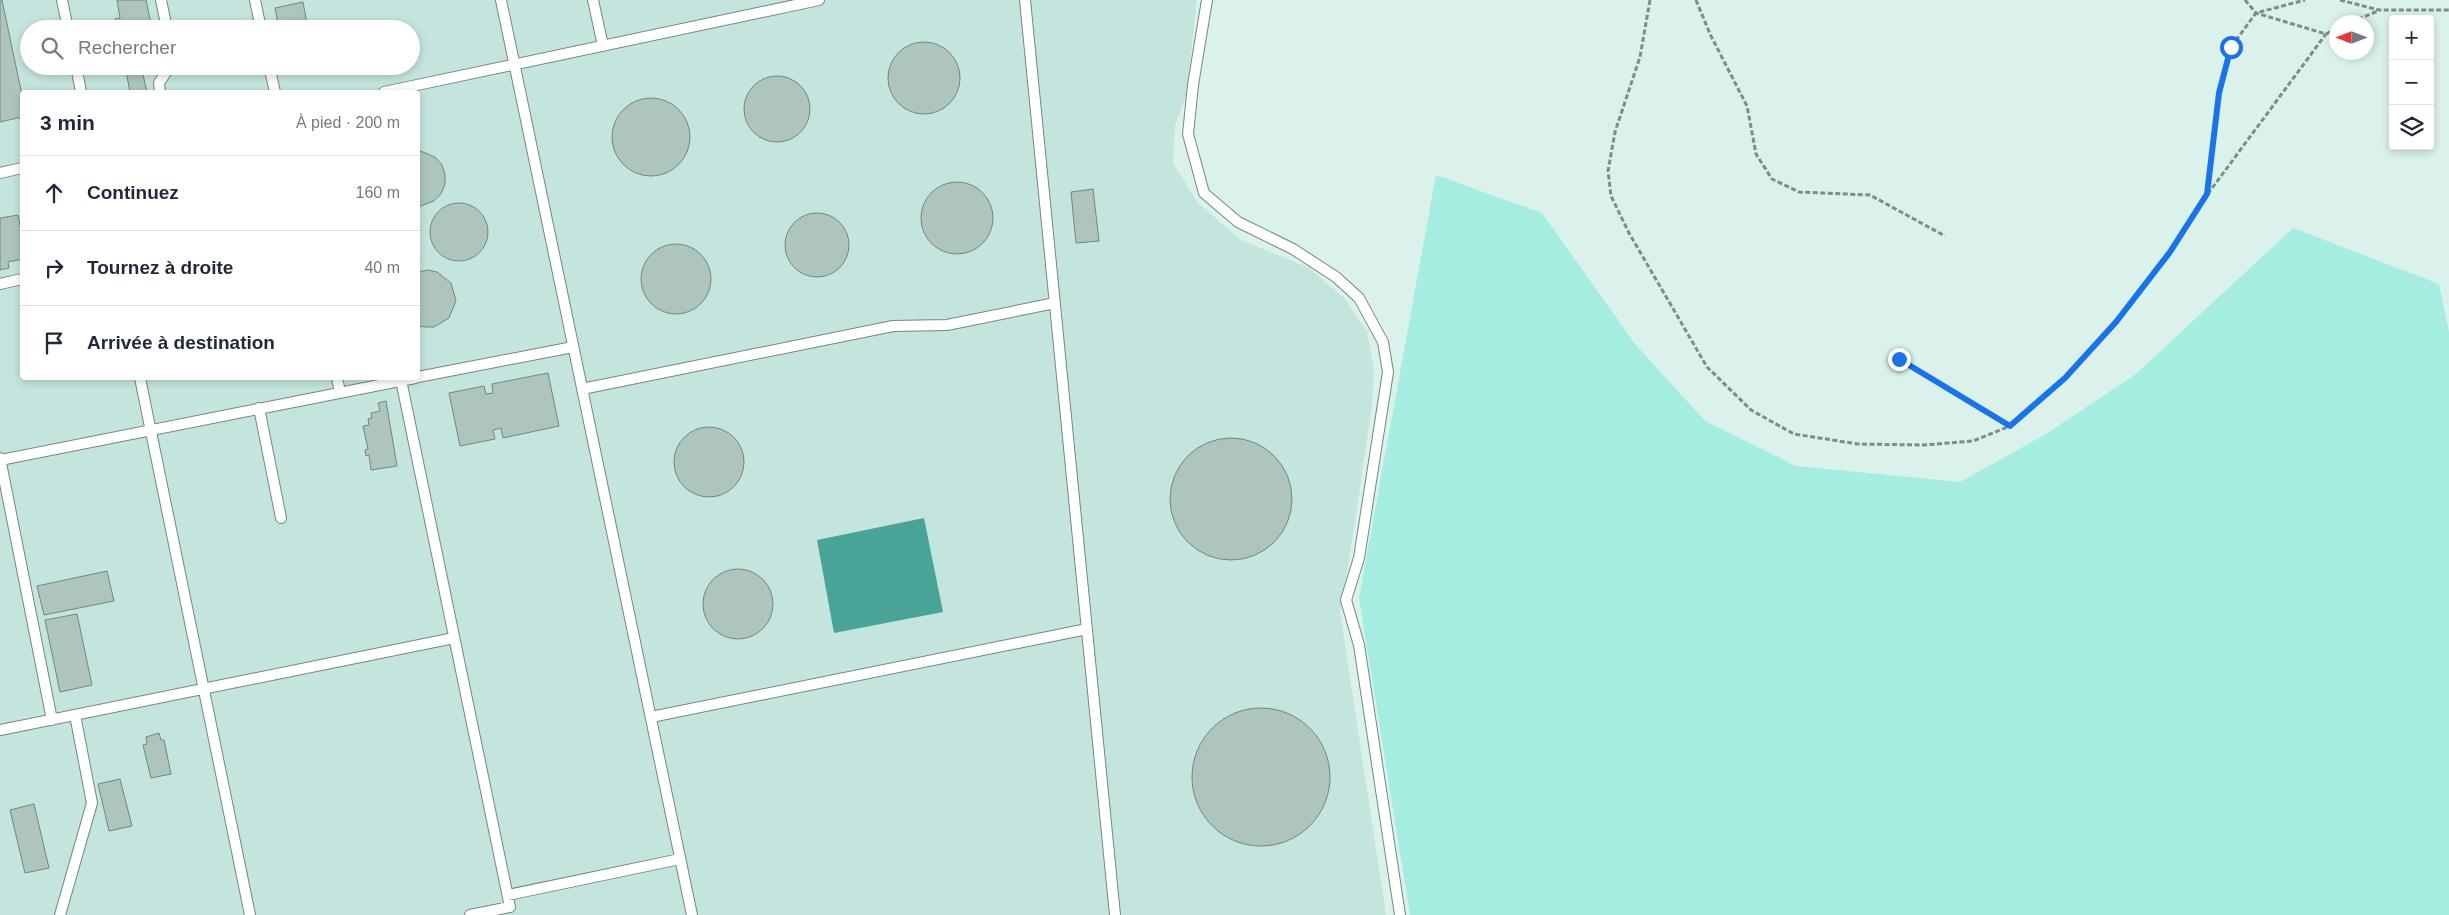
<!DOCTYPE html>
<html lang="fr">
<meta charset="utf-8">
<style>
body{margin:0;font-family:Helvetica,sans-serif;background:#f2f2f3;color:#1f2937}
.controls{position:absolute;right:15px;top:15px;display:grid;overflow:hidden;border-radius:5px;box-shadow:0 2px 8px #0003}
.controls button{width:45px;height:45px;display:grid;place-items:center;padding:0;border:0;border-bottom:1px solid #e0e1e3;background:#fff;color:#1f2937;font:25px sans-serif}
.compass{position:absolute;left:2329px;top:15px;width:45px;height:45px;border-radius:50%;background:#fff;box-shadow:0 2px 8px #0003;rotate:270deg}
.stop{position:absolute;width:15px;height:15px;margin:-11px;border:4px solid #1a73e8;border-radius:50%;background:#fff}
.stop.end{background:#1a73e8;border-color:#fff;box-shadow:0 1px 5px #0008}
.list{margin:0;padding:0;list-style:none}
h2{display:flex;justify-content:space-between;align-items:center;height:65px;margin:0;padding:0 20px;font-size:21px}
h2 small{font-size:16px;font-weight:400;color:#747a83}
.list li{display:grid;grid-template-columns:32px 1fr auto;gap:15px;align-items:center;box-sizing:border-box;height:75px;padding:0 20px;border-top:1px solid #e0e1e3}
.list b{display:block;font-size:19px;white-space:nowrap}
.list em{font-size:16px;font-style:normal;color:#747a83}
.icon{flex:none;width:28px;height:28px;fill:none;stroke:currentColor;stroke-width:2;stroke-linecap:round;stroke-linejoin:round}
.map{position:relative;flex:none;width:2449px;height:915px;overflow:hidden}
.search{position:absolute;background:#fff;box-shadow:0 2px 8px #0003;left:20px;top:20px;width:400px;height:55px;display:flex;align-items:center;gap:12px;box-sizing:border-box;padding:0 18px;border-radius:28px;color:#747a83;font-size:19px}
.panel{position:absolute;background:#fff;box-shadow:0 2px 8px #0003;left:20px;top:90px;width:400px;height:290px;border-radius:5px}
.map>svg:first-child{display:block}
</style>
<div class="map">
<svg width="2449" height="915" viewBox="0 0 2449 915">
<rect width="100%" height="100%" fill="#daf1ec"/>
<path fill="#c4e4de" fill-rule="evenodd" d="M 0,0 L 1197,0 L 1186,96 L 1175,125 L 1173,163 L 1198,203 L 1241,240 L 1309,268 L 1344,298 L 1367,331 L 1374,370 L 1372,405 L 1352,542 L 1340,612 L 1386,915 L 0,915 ZM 29,29 L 411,29 L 411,66 L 29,66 ZM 22,92 L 418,92 L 418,378 L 22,378 Z"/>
<path fill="#a6ede1" d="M 1436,175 L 1542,213 L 1635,344 L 1705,421 L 1796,466 L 1960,482 L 2046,434 L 2136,374 L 2293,228 L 2439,284 L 2449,332 L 2449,915 L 1410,915 L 1359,598 Z"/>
<path fill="#49a497" d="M 924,518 L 943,612 L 834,633 L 817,540 Z"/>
<path fill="#adc4bf" stroke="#718682" d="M 0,0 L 2,0 L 22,95 L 22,117 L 0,122 Z
M 117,0 L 146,0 L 152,29 L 117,29 L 115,19 L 120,18 Z
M 303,2 L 308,29 L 279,29 L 275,8 Z
M888 78a36 36 0 1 1 72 0a36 36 0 1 1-72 0Z
M 125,66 L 141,66 L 147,92 L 130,92 Z
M744 109a33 33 0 1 1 66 0a33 33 0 1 1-66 0Z
M612 137a39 39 0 1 1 78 0a39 39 0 1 1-78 0Z
M 418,150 L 435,157 L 442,165 L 445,174 L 445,184 L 441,194 L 434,201 L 418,207 Z
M921 218a36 36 0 1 1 72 0a36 36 0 1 1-72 0Z
M 1093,189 L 1099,241 L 1076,243 L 1071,192 Z
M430 232a29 29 0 1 1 58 0a29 29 0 1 1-58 0Z
M785 245a32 32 0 1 1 64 0a32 32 0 1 1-64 0Z
M 18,215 L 22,235 L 22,259 L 8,262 L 9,268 L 0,270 L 0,218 Z
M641 279a35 35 0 1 1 70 0a35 35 0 1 1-70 0Z
M 428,270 L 437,272 L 451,283 L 456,301 L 449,318 L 434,327 L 425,327 L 418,326 L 418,272 Z
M 548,373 L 559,426 L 503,438 L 501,428 L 493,430 L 495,439 L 460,446 L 449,393 L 484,386 L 486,394 L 493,393 L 492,384 Z
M 386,401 L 397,466 L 371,470 L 369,455 L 366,456 L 365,450 L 368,449 L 363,426 L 369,425 L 368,419 L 372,418 L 371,413 L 380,411 L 378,403 Z
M674 462a35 35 0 1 1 70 0a35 35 0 1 1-70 0Z
M1170 499a61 61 0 1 1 122 0a61 61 0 1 1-122 0Z
M703 604a35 35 0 1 1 70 0a35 35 0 1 1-70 0Z
M 107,571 L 114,601 L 44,615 L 37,586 Z
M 77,614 L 92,685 L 60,692 L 45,620 Z
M1192 777a69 69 0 1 1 138 0a69 69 0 1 1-138 0Z
M 159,733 L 161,740 L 164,740 L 171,774 L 151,778 L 143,745 L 147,744 L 146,737 Z
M 120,779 L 132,826 L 109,831 L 98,784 Z
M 34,804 L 49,868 L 25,873 L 10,810 Z"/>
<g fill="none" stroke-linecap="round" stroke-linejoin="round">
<defs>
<path id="lane" d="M 62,0 L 68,29
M 161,0 L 167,29
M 255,0 L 261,29
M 501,0 L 692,915
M 593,0 L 603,46
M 1025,0 L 1115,915
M 1207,0 L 1193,85 L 1188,134 L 1204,193 L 1238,222 L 1293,249 L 1336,277 L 1359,298 L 1383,342 L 1388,372 L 1359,558 L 1346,600 L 1359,645 L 1400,915
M 76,66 L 81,92
M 269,66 L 275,92
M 160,92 L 159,83 L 170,66
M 384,92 L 819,0
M 0,173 L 22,168
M 0,284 L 22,279
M 418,377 L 573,347
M 140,378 L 250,915
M 337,378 L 340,392
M 401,380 L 510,907 L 470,915
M 582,389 L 893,326 L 947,325 L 1055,303
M 259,408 L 281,518
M 0,458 L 52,720
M 0,460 L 415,378
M 651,717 L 1087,629
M 0,730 L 454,638
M 508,895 L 680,859
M 60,915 L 92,803 L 75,715"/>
</defs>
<use href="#lane" stroke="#738884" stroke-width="12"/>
<path stroke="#7d8d8a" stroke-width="3" stroke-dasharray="5 2.5" stroke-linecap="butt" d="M 1650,0 L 1640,57 L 1615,132 L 1608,171 L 1611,196 L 1629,233 L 1707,367 L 1751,410 L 1794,434 L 1858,444 L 1924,445 L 1973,441 L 2010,426 L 2065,379 L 2116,322 L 2170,251 L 2207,195 L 2326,34
M 1696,0 L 1710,34 L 1747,106 L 1756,154 L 1772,179 L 1799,192 L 1870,195 L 1945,236
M 2245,0 L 2256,13 L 2326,34 L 2336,29
M 2340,0 L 2379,10 L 2449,10
M 2351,22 L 2378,11
M 2207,194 L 2219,93 L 2231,47 L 2256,13 L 2305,0
M 1899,359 L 2010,426"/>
<use href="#lane" stroke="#fff" stroke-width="10"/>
</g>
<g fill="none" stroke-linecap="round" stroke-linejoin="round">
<path stroke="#1a73e8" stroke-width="6" d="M 1899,359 L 2010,426 L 2065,378 L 2116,322 L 2170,252 L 2207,194 L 2219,93 L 2231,47"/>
</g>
</svg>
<div class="controls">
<button>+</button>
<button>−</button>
<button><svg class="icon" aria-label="layers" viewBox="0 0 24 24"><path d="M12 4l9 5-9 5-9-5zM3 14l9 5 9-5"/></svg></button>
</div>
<svg class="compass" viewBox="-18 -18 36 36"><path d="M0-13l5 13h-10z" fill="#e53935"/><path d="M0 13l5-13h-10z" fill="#747a83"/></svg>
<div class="stop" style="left:2231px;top:47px"></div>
<div class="stop end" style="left:1899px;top:359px"></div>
<div class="search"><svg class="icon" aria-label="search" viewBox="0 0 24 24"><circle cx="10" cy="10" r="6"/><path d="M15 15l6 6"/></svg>Rechercher</div>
<section class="panel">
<h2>3 min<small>À pied · 200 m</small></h2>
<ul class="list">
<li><svg class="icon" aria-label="ahead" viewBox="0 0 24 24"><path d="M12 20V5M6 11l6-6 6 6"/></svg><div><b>Continuez</b></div><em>160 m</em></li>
<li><svg class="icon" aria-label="right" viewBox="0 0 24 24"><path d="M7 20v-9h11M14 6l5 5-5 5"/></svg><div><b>Tournez à droite</b></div><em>40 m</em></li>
<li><svg class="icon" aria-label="arrive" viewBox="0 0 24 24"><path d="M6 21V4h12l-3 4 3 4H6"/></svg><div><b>Arrivée à destination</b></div></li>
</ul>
</section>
</div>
